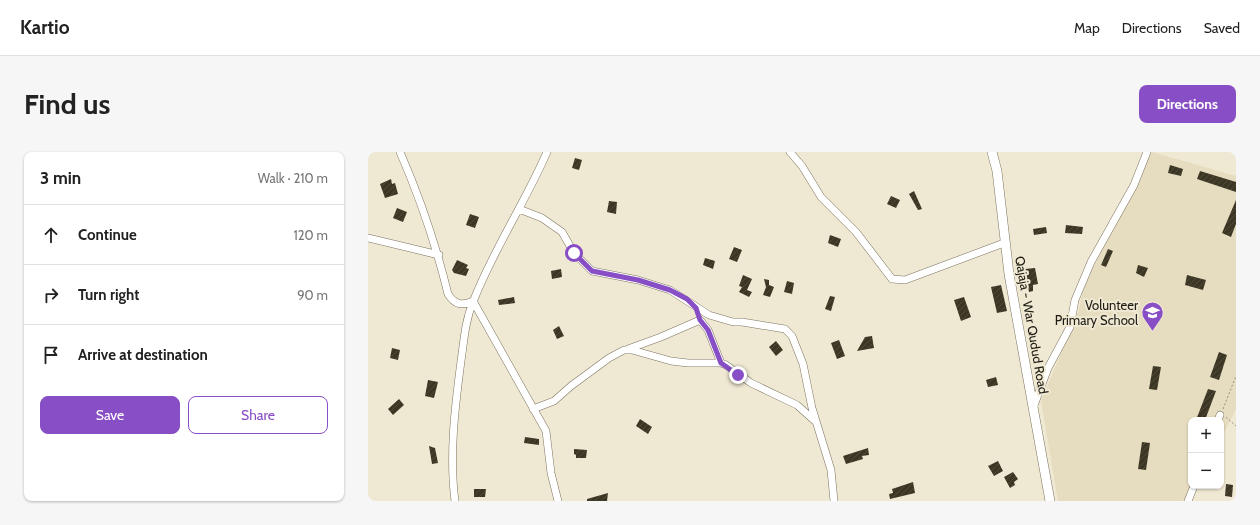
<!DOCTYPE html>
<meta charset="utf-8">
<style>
body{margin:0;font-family:Cabin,sans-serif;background:#f6f6f6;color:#222}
.controls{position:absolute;right:12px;bottom:12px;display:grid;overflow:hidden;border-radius:8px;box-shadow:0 1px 3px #0004}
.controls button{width:36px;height:36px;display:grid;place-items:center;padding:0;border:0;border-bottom:1px solid #e0e0e0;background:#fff;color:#222;font:20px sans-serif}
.stop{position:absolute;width:12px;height:12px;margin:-9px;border:3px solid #884ec5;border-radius:50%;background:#fff}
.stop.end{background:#884ec5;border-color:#fff;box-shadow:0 1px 4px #0008}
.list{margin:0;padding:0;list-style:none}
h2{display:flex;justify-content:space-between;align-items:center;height:52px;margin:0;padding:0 16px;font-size:17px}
h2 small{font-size:13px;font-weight:400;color:#767676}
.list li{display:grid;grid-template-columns:26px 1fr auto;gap:12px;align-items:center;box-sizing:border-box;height:60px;padding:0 16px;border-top:1px solid #e0e0e0}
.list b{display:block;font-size:15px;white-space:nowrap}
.list em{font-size:13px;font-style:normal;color:#767676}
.actions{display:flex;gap:8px;padding:12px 16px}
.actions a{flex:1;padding:9px 0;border:1px solid #884ec5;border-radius:8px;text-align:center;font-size:14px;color:#884ec5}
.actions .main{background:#884ec5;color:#fff}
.icon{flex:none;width:22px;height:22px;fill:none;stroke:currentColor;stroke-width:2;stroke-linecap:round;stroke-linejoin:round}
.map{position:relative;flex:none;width:868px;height:349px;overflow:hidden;border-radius:8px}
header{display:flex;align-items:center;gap:24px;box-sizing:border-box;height:56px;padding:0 20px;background:#fff;border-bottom:1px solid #e0e0e0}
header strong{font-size:19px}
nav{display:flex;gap:22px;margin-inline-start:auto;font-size:14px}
.intro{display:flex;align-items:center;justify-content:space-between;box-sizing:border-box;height:96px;padding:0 24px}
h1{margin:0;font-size:28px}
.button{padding:10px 18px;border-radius:8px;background:#884ec5;color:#fff;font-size:14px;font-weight:700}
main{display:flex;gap:24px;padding:0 24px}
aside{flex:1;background:#fff;border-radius:8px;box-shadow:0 1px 3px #0004}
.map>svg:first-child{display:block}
</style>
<header>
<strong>Kartio</strong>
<nav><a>Map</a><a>Directions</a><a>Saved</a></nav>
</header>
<div class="intro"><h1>Find us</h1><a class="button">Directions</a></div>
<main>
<aside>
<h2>3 min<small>Walk · 210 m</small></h2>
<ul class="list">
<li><svg class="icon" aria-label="ahead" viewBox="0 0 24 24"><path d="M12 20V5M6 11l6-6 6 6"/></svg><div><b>Continue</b></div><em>120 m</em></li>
<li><svg class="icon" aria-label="right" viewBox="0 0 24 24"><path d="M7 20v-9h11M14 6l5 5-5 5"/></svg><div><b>Turn right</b></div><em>90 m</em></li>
<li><svg class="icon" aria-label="arrive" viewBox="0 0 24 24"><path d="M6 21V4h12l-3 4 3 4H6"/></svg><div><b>Arrive at destination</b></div></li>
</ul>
<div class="actions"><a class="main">Save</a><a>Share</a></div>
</aside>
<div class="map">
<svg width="868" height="349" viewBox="0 0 868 349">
<defs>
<pattern id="building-hatch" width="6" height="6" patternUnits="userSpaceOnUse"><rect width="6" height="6" fill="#3c3624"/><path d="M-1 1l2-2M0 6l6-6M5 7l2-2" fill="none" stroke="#4f4a3a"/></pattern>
</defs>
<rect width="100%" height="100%" fill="#efe8d2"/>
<path fill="#e6dcbf" d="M 784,0 L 868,24 L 868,257 L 853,286 L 853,268 L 823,268 L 823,334 L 819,349 L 690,349 L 673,249 L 711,158 L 716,134 Z"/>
<path fill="url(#building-hatch)" d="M 207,6 L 214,8 L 211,18 L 204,16 Z
M 802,13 L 815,17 L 813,24 L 800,21 Z
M 832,19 L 868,30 L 868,40 L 829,27 Z
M 23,27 L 24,32 L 27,31 L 30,42 L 17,46 L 12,32 Z
M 546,39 L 554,57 L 550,58 L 541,42 Z
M 523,44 L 532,48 L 528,56 L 519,52 Z
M 868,48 L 868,72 L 863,85 L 854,81 Z
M 241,49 L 249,50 L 248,62 L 239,60 Z
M 29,56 L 39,60 L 35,70 L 25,66 Z
M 102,62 L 111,65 L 107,76 L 98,73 Z
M 698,73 L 715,75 L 714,82 L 697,81 Z
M 678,75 L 679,81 L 666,83 L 665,77 Z
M 462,83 L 473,87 L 470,95 L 460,91 Z
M 366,95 L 374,98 L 369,110 L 361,107 Z
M 740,97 L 745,99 L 738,115 L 733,113 Z
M 337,106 L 347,109 L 345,117 L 335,113 Z
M 89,108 L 100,113 L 98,116 L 101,117 L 98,124 L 86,121 L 84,118 Z
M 770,113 L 780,116 L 776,125 L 768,121 Z
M 667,116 L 670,132 L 665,133 L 665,139 L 661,140 L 657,117 Z
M 193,117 L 194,125 L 184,127 L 183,119 Z
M 375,123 L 384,127 L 379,138 L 384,140 L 381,145 L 371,140 L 374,135 L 371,134 Z
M 819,123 L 838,128 L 835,138 L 817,133 Z
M 396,127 L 401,128 L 401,133 L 406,135 L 402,145 L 395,143 L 398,135 Z
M 419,129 L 426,131 L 424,142 L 416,140 Z
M 633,133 L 639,159 L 629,161 L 623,135 Z
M 462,144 L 467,145 L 463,159 L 457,157 Z
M 146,145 L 147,151 L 131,153 L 130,148 Z
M 596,145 L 603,165 L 593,169 L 586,148 Z
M 191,174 L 196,184 L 189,187 L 185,178 Z
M 504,184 L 506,196 L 489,199 L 497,185 Z
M 471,188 L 477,204 L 469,207 L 463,191 Z
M 408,189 L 415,198 L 408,204 L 401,195 Z
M 24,196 L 32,198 L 30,208 L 22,206 Z
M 851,200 L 859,203 L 851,228 L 842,225 Z
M 785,214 L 793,215 L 789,238 L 781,237 Z
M 628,225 L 630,233 L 620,235 L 618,228 Z
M 60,228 L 70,230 L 66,246 L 57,244 Z
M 840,237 L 848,239 L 837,268 L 828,268 Z
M 31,247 L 36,253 L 25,263 L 20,257 Z
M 272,267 L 284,275 L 280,282 L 268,274 Z
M 157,285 L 171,287 L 171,293 L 156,291 Z
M 774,290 L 782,291 L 778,318 L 770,317 Z
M 61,294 L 67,296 L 70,311 L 64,312 Z
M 500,296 L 501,303 L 494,304 L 495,307 L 478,312 L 475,304 Z
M 206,297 L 219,298 L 218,306 L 208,306 L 208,303 L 206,302 Z
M 630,309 L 635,319 L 626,324 L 620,314 Z
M 645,320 L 650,327 L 646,330 L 647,333 L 642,336 L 636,325 Z
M 545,330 L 547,341 L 522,347 L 521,342 L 525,341 L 524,337 Z
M 858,332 L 865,333 L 864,345 L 857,344 Z
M 106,337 L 118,337 L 117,345 L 106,345 Z
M 240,341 L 239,349 L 219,349 L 219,347 Z"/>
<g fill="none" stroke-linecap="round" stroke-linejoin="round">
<defs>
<path id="minor" d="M 32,0 C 52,46 68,93 80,142 C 87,153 94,154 105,149 L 178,279 L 183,321 L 190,349
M 422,0 L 434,14 L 453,45 L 488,80 L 524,127 L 537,128 L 636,91
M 151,57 L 174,66 L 194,80 L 206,101 L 224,119 L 270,128 L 302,138 L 341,163 L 365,170 L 374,170 L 417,177 L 424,184 L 435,212 L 444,256 L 463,318 L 466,349
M 0,86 L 71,103
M 260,197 L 293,185 L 332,168 L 340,178 L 353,211
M 665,256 L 680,216 L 702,175 L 707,148 L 723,110 L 766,33 L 779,0
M 165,257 L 186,249 L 203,234 L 241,206 L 256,198 L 264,198 L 303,209 L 320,211 L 353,211 L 358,213 L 383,231 L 429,253 L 448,270
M 850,268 L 852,263
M 87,349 C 81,303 87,255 93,209 C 96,189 97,169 105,150 C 125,98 157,51 179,0
M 820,349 L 826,334"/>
<path id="tertiary" d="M 624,0 L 629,19 L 641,122 L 682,349"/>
</defs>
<use href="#minor" stroke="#7b7461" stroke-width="8"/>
<use href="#tertiary" stroke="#7b7461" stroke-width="10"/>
<path stroke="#959080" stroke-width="1" stroke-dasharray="2 2" stroke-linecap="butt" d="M 855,257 L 868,224
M 858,265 L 868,274"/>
<use href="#minor" stroke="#fff" stroke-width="7"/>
<use href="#tertiary" stroke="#fff" stroke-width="9"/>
</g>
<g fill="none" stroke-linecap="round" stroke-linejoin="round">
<path stroke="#884ec5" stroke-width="5" d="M 206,101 L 224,119 L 270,128 L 302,138 L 319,147 L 328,156 L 332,168 L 340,178 L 353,211 L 370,223"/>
</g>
<defs>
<symbol id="school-pin" viewBox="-11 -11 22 30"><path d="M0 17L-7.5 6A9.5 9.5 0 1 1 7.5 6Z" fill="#884ec5" stroke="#efe8d2"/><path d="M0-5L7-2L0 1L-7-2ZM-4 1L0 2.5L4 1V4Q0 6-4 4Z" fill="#fff"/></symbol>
</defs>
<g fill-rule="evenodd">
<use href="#school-pin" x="772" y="148" width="25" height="34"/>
</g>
<g text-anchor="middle" stroke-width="4" stroke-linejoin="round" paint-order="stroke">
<g font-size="13" fill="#1d1b13" stroke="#efe8d2" text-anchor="end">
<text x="770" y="158">Volunteer<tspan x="770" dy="15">Primary School</tspan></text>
</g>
<g font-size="13" fill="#1d1b13" stroke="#efe8d2">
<text transform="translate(664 173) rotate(80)" y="5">Qajaja - War Qudud Road</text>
</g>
</g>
</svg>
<div class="controls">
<button>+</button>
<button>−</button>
</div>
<div class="stop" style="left:206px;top:101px"></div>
<div class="stop end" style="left:370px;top:223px"></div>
</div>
</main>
